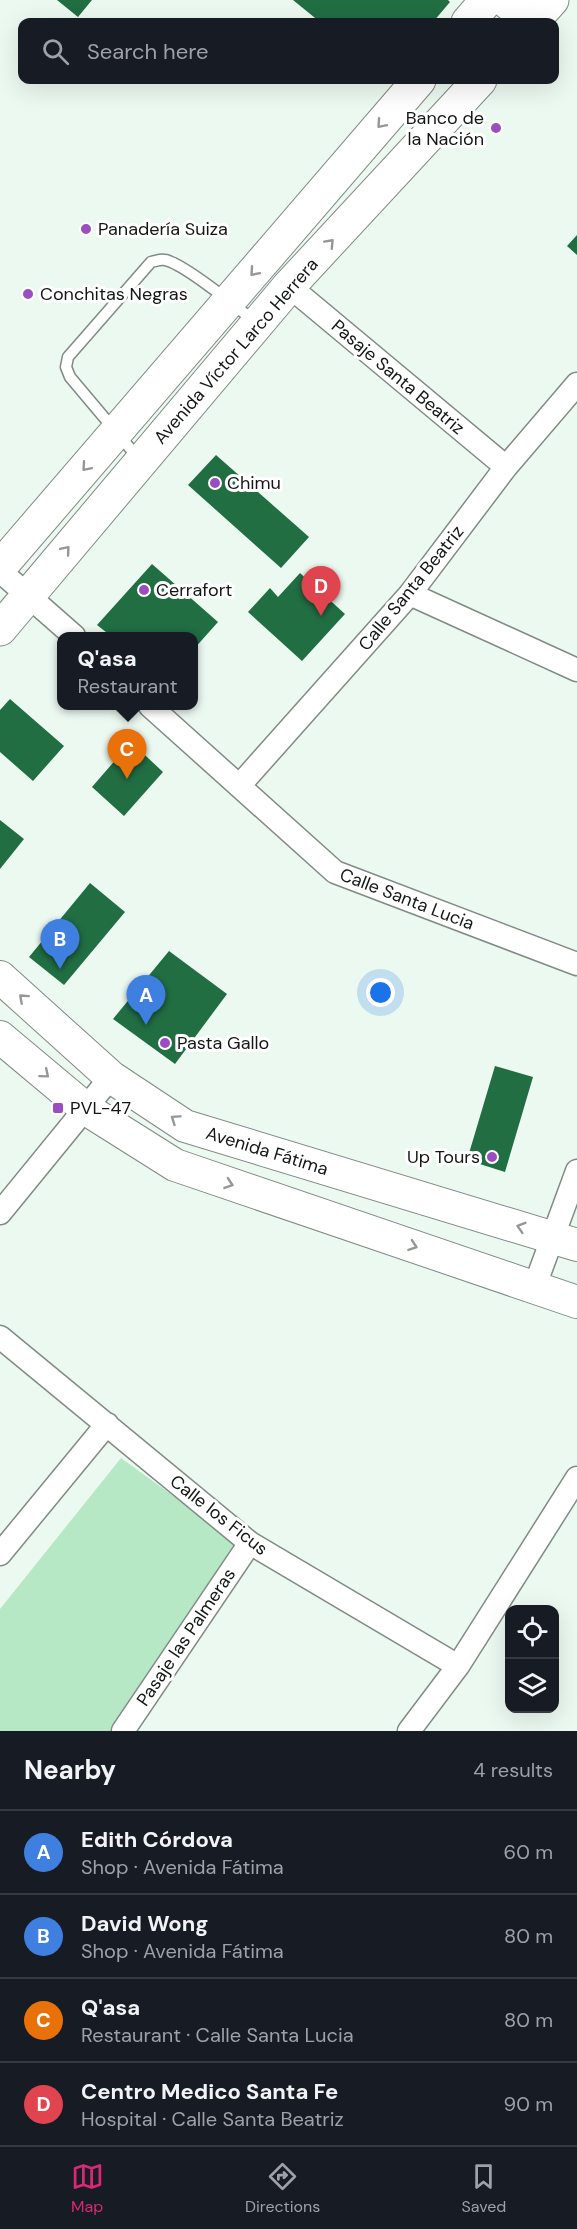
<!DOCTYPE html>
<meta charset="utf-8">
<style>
body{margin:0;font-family:"DM Sans",sans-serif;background:#20242c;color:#f1f3f6}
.controls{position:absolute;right:18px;bottom:18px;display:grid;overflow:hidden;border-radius:12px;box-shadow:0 6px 24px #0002}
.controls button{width:54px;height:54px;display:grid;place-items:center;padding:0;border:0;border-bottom:2px solid #363941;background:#171b24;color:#f1f3f6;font:30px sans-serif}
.you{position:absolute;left:381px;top:993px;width:21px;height:21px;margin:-15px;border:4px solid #fff;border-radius:50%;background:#1a73e8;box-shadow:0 0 0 9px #1a73e833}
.badge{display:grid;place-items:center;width:39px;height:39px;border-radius:50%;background:#db2777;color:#fff;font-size:20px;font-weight:700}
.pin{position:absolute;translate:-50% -50px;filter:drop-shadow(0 2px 3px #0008)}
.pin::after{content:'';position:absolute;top:32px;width:21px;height:18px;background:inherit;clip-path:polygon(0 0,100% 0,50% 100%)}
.popup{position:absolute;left:57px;top:632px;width:141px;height:78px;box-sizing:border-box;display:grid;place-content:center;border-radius:12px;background:#171b24;filter:drop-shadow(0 2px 4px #0005);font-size:20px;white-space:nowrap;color:#9ea1a6}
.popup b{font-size:22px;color:#f1f3f6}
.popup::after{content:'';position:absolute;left:50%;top:100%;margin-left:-12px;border:12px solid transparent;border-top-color:#171b24}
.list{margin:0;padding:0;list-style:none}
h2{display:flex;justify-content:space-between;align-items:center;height:78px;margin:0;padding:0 24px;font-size:26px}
h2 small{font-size:20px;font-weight:400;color:#9ea1a6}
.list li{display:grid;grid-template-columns:39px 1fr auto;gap:18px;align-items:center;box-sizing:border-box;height:84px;padding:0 24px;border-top:2px solid #363941}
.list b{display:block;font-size:22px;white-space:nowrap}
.list p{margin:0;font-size:20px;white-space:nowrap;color:#9ea1a6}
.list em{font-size:20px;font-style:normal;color:#9ea1a6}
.icon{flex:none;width:33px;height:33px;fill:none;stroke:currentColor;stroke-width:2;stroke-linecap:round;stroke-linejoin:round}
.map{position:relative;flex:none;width:577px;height:1731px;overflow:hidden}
.search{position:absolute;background:#171b24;box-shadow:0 6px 24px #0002;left:18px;right:18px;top:18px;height:66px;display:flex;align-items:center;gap:15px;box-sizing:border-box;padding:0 21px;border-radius:12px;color:#9ea1a6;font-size:22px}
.sheet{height:414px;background:#171b24}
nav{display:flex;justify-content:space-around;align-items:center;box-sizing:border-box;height:84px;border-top:2px solid #363941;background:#171b24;font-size:16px;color:#9ea1a6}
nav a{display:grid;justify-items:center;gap:3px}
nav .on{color:#db2777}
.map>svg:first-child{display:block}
</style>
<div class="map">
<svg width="577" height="1731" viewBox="0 0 577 1731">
<rect width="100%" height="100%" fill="#ecf9f0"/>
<path fill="#b7e8c6" d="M 121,1458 L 241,1545 L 113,1731 L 0,1731 L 0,1609 Z"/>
<path fill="#216e43" d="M 57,0 L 92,0 L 78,17 Z
M 293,0 L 448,0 L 450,2 L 433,22 L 320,22 Z
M 577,235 L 577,255 L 567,246 Z
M 216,455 L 309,537 L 281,568 L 188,485 Z
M 152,564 L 218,622 L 193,650 L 193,636 L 111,636 L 97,625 Z
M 300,573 L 345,614 L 302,661 L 248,612 L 270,588 L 278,597 Z
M 10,699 L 64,746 L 33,781 L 0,752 L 0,710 Z
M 131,742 L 163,772 L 124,816 L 92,787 Z
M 0,820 L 24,839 L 0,869 Z
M 90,883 L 125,912 L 64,985 L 29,957 Z
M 169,951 L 227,994 L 175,1064 L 113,1019 Z
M 495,1066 L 533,1077 L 505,1172 L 467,1160 Z"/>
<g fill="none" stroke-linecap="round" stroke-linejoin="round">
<defs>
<path id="lane" d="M 139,459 L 70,377 L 66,367 L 68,357 L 151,262 C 156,261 161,259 165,260 C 183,263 238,308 254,321"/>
<path id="street" d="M 289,286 L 506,467
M 0,571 L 74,636
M 410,594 L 577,670
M 150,706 L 335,872 L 577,964
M 239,786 L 410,594 L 506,467 L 577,384
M 0,1213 L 111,1077
M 534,1288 L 577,1171
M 0,1337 L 250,1543 L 458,1666
M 0,1554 L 107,1424
M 123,1731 L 250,1543
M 409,1731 L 458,1666 L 577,1478"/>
<path id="secondary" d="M 504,0 L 531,22
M 0,977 L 111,1077 L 185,1126 L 577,1245
M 0,1037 L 86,1109 L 175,1165 L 577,1302"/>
<path id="primary" d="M 468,22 L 487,0
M 532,22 L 552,0
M 0,567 L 419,80
M 0,629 L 289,286 L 480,80"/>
</defs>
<use href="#lane" stroke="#808b83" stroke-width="13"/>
<use href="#street" stroke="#808b83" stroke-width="25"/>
<use href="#secondary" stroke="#808b83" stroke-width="34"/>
<use href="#primary" stroke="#808b83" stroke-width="35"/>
<use href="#lane" stroke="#fff" stroke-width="10"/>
<use href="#street" stroke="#fff" stroke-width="22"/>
<use href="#secondary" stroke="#fff" stroke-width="32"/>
<use href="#primary" stroke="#fff" stroke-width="33"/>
</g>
<defs><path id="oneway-chevron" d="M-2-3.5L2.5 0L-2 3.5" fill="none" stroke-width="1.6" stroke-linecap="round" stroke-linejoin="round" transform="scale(1.5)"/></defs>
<g stroke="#959795">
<use href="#oneway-chevron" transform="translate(381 124) rotate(131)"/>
<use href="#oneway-chevron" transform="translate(330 243) rotate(-47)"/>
<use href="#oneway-chevron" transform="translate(254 272) rotate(131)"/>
<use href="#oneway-chevron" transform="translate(86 467) rotate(131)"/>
<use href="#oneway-chevron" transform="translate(66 550) rotate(-50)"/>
<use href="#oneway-chevron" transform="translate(23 998) rotate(-138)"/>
<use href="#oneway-chevron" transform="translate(45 1074) rotate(40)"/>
<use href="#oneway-chevron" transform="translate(175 1119) rotate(-146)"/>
<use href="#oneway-chevron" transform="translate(229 1184) rotate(19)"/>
<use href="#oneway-chevron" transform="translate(521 1227) rotate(-163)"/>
<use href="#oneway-chevron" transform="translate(413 1246) rotate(19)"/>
</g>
<g fill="#9b4ebf" stroke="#fff" stroke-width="2">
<circle cx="496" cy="128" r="6"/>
<circle cx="86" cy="229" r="6"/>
<circle cx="28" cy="294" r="6"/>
<circle cx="215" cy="483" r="6"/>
<circle cx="144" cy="590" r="6"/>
<circle cx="165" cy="1043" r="6"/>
<rect x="52" y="1102" width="12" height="12" rx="3"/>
<circle cx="492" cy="1157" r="6"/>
</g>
<g text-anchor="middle" stroke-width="6" stroke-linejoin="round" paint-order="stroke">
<g font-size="18" fill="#131714" stroke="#fff" text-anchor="start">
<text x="484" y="124" text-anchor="end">Banco de<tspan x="484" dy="21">la Nación</tspan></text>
<text x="98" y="235">Panadería Suiza</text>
<text x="40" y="300">Conchitas Negras</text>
<text x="227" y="489">Chimu</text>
<text x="156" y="596">Cerrafort</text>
<text x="177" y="1049">Pasta Gallo</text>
<text x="70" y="1114">PVL-47</text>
<text x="480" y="1163" text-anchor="end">Up Tours</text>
</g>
<g font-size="18" fill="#131714" stroke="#fff">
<text transform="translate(236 351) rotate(-49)" y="6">Avenida Víctor Larco Herrera</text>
<text transform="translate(398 377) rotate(40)" y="6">Pasaje Santa Beatriz</text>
<text transform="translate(411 588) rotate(-51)" y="6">Calle Santa Beatriz</text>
<text transform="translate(407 899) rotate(21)" y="6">Calle Santa Lucia</text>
<text transform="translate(267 1151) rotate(17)" y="6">Avenida Fátima</text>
<text transform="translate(219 1515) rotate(38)" y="6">Calle los Ficus</text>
<text transform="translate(186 1637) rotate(-56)" y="6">Pasaje las Palmeras</text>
</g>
</g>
</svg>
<div class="controls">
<button><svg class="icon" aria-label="locate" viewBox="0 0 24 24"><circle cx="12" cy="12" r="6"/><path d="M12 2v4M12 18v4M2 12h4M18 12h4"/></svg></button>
<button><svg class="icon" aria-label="layers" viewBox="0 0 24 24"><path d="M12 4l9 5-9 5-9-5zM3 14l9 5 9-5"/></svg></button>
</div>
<div class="you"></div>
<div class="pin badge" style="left:146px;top:1025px;background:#3f7fe0">A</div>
<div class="pin badge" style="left:60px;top:969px;background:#3f7fe0">B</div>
<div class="pin badge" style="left:127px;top:779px;background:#e8710a">C</div>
<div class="popup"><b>Q'asa</b>Restaurant</div>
<div class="pin badge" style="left:321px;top:616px;background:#e0444e">D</div>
<div class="search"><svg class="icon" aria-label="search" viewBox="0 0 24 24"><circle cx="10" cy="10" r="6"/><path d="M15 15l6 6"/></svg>Search here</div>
</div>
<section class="sheet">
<h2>Nearby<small>4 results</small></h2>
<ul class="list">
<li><span class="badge" style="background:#3f7fe0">A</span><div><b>Edith Córdova</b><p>Shop · Avenida Fátima</p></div><em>60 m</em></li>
<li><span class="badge" style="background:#3f7fe0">B</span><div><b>David Wong</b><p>Shop · Avenida Fátima</p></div><em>80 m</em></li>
<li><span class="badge" style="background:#e8710a">C</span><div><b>Q'asa</b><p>Restaurant · Calle Santa Lucia</p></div><em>80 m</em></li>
<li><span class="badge" style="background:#e0444e">D</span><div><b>Centro Medico Santa Fe</b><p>Hospital · Calle Santa Beatriz</p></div><em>90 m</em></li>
</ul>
</section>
<nav>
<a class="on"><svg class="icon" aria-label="map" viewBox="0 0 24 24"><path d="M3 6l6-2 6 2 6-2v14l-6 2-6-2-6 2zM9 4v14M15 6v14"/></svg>Map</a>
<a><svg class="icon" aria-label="directions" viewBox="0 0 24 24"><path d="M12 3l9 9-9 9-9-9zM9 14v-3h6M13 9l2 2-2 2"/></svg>Directions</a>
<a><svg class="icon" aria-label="saved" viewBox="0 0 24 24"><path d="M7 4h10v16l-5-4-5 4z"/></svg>Saved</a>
</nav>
